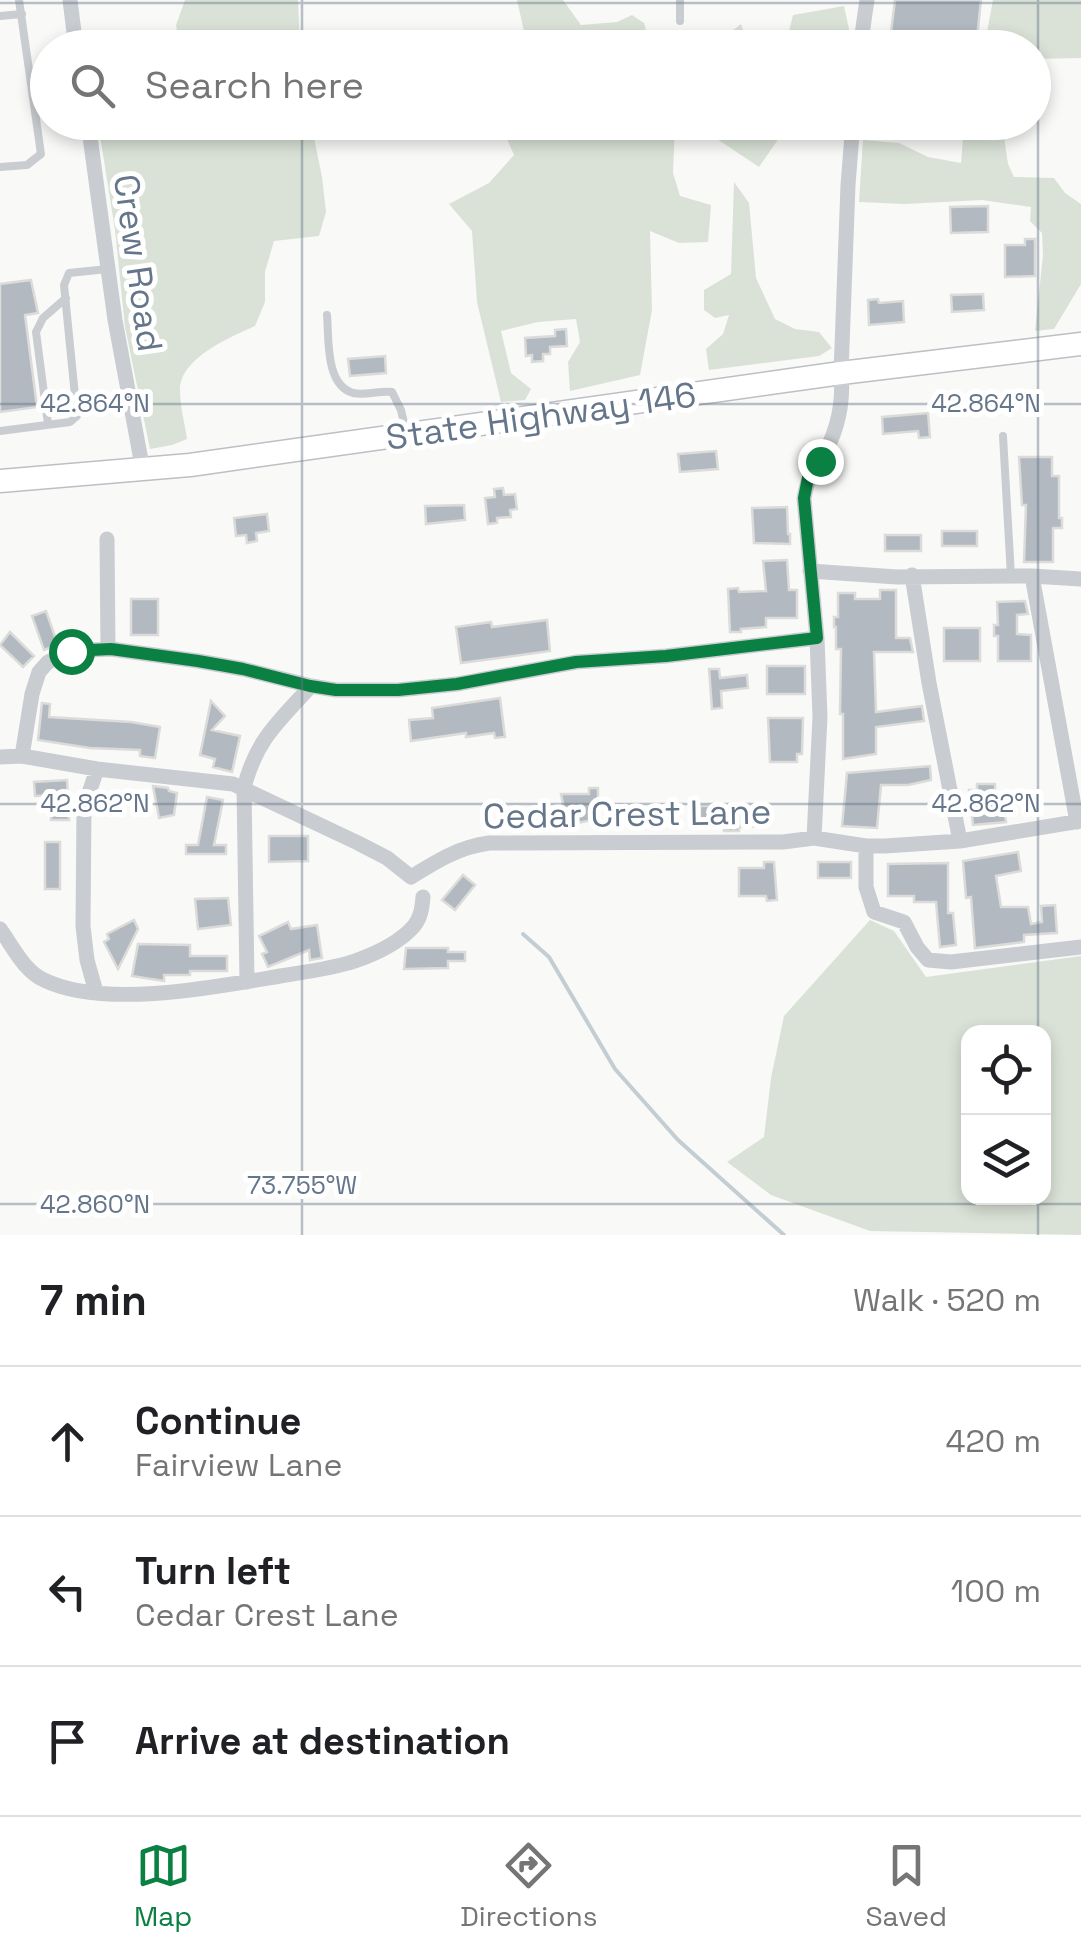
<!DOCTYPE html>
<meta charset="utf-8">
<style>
body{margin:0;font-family:"Space Grotesk",sans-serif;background:#f2f2f2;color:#202124}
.controls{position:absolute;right:30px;bottom:30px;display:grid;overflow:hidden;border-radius:20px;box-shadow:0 5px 15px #0003}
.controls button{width:90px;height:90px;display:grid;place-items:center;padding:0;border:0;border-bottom:2px solid #e0e0e0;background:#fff;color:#202124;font:50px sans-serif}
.stop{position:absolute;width:30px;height:30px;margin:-22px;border:8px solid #0b8043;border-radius:50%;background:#fff}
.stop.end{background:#0b8043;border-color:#fff;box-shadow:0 2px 10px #0008}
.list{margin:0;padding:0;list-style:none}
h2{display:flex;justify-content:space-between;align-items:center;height:130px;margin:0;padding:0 40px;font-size:42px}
h2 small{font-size:32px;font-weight:400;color:#757577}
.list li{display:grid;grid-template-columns:65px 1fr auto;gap:30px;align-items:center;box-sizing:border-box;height:150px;padding:0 40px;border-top:2px solid #e0e0e0}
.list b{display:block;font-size:38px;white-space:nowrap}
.list p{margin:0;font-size:32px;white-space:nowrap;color:#757577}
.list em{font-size:32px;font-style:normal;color:#757577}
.icon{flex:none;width:55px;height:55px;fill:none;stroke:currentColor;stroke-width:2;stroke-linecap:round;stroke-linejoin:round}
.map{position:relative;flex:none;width:1081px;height:1235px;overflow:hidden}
.search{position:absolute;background:#fff;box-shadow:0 5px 15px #0003;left:30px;right:30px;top:30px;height:110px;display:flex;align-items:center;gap:25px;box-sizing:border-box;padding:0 35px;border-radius:55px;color:#757577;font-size:38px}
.sheet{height:580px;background:#fff}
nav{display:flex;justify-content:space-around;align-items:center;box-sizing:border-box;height:140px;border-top:2px solid #e0e0e0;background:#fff;font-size:28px;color:#757577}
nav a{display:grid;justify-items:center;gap:5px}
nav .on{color:#0b8043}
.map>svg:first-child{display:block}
</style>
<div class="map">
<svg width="1081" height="1235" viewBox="0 0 1081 1235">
<rect width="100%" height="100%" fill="#f9f9f7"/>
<path fill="#dae2d7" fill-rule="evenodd" d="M 185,0 L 298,0 L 300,47 L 180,47 L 176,25 Z
M 517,0 L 563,0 L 581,25 L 617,22 L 632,15 L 644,23 L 651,47 L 524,47 L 527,45 Z
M 993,0 L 1081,0 L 1081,58 L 1034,59 L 1034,48 L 986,47 L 986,37 Z
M 844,6 L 849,29 L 841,46 L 711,47 L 741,24 L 748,46 L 786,43 L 793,15 Z
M 969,122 L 1002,123 L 1008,164 L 1014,177 L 1054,178 L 1065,193 L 1081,204 L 1081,284 L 1054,329 L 1035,331 L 1043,255 L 1042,233 L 1030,221 L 1031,207 L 982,200 L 905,204 L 859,202 L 863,140 L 899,143 L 928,157 L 961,163 L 964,126 Z
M 98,123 L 311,123 L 322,177 L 326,212 L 319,236 L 274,241 L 265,272 L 265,302 L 255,326 C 231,337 179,358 180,391 C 180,407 185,424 187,439 L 172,445 L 150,449 L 125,327 L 115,230 Z
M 682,123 L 675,126 L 673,173 L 680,196 L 711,205 L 708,242 L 679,243 L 650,231 L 652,310 L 640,375 L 570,391 L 568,362 L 580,342 L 576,319 L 538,322 L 501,331 L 511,373 L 531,389 L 525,400 L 501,402 L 477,302 L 472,231 L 449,204 L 489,183 L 514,155 L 500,123 Z
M 693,123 L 778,123 L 777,141 L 759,167 Z
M 734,182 L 749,203 L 756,278 L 775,319 L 795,329 L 819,332 L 832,348 L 819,356 L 709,370 L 706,349 L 723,334 L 729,315 L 715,318 L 704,310 L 704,290 L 731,274 Z
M 870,920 L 894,931 L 926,977 L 1081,956 L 1081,1235 L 870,1231 L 771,1195 L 727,1162 L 764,1137 L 771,1078 L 784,1016 ZM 968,1032 L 1044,1032 L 1044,1198 L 968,1198 Z"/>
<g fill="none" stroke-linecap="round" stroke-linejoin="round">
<path stroke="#c3cdd2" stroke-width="4" d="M 523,934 L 549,957 L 615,1069 L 678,1140 L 784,1235"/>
</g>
<path fill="#b2b9c0" stroke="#dbdbd9" stroke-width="2.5" d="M 895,0 L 981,0 L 976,48 L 889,48 Z
M 799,122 L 834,122 L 835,138 L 799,138 Z
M 988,206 L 988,232 L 951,233 L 950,207 Z
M 1025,239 L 1035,239 L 1035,276 L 1005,277 L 1005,245 L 1025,245 Z
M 31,280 L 38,313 L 25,315 L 37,407 L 0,412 L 0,284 Z
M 983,294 L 984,310 L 952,312 L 951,295 Z
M 878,299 L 879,303 L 903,301 L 904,322 L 869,325 L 868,300 Z
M 566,329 L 567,346 L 550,347 L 550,354 L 543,354 L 543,361 L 532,362 L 532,355 L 526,356 L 525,338 L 555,336 L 555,330 Z
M 385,356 L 386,373 L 350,376 L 348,359 Z
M 928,413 L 930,437 L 919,438 L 918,431 L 883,434 L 882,417 Z
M 716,451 L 718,469 L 680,472 L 678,454 Z
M 1019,457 L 1052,457 L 1052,476 L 1059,476 L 1059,518 L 1062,518 L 1062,528 L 1053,528 L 1053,562 L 1024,562 L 1026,505 L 1022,505 Z
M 503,488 L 504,495 L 515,494 L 517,509 L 510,510 L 511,517 L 497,518 L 497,523 L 488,524 L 485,498 L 495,497 L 494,489 Z
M 464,505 L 465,520 L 426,524 L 425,506 Z
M 787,507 L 788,534 L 790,534 L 790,544 L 754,543 L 752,508 Z
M 267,514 L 269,531 L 256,533 L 257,541 L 247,543 L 246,535 L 236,536 L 234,518 Z
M 942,531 L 977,531 L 977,546 L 942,546 Z
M 885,535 L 921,535 L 921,551 L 885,551 Z
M 787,560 L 789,590 L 797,590 L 797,618 L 766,618 L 766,627 L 741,629 L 741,632 L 730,632 L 728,589 L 738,588 L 739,592 L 766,591 L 763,561 Z
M 880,590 L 896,590 L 896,638 L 910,638 L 913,652 L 874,652 L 876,712 L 922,706 L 924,721 L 876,727 L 876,754 L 843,759 L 843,714 L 840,714 L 841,649 L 836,649 L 836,627 L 834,627 L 834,617 L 838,617 L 838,593 L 855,593 L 855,599 L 880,599 Z
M 131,599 L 158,599 L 158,635 L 131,635 Z
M 1025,601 L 1028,614 L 1017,615 L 1017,634 L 1031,635 L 1031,661 L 998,661 L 998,636 L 994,636 L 994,625 L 998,625 L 997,602 Z
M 46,611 L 58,645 L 44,650 L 32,616 Z
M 547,620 L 550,651 L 461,663 L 456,627 L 491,622 L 492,627 Z
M 944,628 L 980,628 L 980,661 L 944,661 Z
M 10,632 L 34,656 L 23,667 L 0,645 Z
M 767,666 L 805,666 L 805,694 L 767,694 Z
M 709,669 L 719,669 L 720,678 L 747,675 L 748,688 L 721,691 L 722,708 L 712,709 Z
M 500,698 L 505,737 L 495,738 L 494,733 L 466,737 L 466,733 L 411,741 L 409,720 L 433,718 L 432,708 Z
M 211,701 L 225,716 L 212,730 L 240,736 L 232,772 L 213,767 L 215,759 L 200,755 Z
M 42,703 L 50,704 L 49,717 L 131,722 L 160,727 L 155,758 L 140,756 L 140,750 L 90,748 L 38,740 Z
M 768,718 L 803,718 L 802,754 L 797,754 L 797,762 L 770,762 Z
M 930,766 L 931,780 L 908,785 L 881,785 L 877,828 L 842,826 L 847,773 Z
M 67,780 L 69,820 L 51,820 L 51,795 L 35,796 L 34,782 Z
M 977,784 L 995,784 L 995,808 L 1004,807 L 1006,822 L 973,825 L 969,790 L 977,790 Z
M 153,786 L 168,788 L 169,791 L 177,793 L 174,815 L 159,818 Z
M 589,788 L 598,788 L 598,819 L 567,825 L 561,794 L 589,794 Z
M 207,797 L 223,800 L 214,845 L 226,845 L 226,854 L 186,854 L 186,845 L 198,845 Z
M 700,806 L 764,806 L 765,826 L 739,827 L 739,831 L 724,831 L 724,826 L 700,827 Z
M 269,836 L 308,836 L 308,861 L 269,862 Z
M 45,842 L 60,842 L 60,889 L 45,889 Z
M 1018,852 L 1021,871 L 996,876 L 1001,907 L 1028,907 L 1031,924 L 1042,922 L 1041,906 L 1055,905 L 1057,933 L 1024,935 L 1024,942 L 975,948 L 971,897 L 966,898 L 963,861 Z
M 764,862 L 774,862 L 777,900 L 767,901 L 766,896 L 739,896 L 739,868 L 764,868 Z
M 818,862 L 851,862 L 851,878 L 818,878 Z
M 948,863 L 948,913 L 953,913 L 956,945 L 940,947 L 936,902 L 914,902 L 914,896 L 888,896 L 888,864 Z
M 463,875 L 475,885 L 455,910 L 442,900 Z
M 228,898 L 231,925 L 198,929 L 195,899 Z
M 134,920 L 138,929 L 118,969 L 104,942 L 109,939 L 107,934 Z
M 288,922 L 291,929 L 317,925 L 322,958 L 310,960 L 309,950 L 268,967 L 262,954 L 267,952 L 259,936 Z
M 138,944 L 190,945 L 190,956 L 227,956 L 227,971 L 190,971 L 190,975 L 164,975 L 164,981 L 132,976 Z
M 406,948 L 448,948 L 448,952 L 465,952 L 465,961 L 448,961 L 448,968 L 404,969 Z"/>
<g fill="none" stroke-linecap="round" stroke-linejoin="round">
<defs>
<path id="primary" d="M 0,481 L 190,465 L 841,373 L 1081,344"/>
</defs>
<use href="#primary" stroke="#bcbfc4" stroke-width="25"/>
<path stroke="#c9ccd0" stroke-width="8" d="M 0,16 L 22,14
M 680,21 L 680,0
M 0,167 L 27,165 L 41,154 L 19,0
M 327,315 C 329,338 325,385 353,393 C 366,396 379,390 392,392 L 401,410 L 406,432
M 48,424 L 36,332 L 43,318 L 66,298
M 0,431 L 70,422 L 77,416 L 64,285 L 69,273 L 108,269
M 1003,436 L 1011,576"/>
<path stroke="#c9ccd0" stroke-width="15" d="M 70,0 L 76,48
M 860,48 L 867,0
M 88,122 L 115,320 L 143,471
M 107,539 L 108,649
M 810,571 L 897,577 L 1032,576 L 1081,579
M 912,575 L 929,683 L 960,841
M 1032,576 L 1077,822
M 22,756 L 32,694 L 39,672 L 48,662 L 71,651 L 111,649 L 198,661 L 243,669 L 311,686 L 336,690 L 398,690 L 457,684 L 576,662 L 666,656 L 817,638
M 0,757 L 22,756 L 97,769 L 233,784 L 358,843 L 387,858 L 411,877 C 437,861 459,847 489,843 L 783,842 L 814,838 L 820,717 L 817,638 L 804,499 C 807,480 810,476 820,461 C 837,434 844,405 841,373 L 848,185 L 853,122
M 814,838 L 866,846 L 885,846 L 960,841 L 1081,821
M 866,846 L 866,887 L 874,912 L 904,922 L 917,947 L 928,960 L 951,962 L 1081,947
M 0,929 C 13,947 24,971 44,980 C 103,1009 217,987 280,976 C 305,972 331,969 355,961 C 375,954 400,942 414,926 C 421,917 422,908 423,897
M 247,982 L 244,788 C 256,740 278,722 311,686
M 96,992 L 87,960 L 83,926 L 84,808 L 97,769"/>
<use href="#primary" stroke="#fff" stroke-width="22"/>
</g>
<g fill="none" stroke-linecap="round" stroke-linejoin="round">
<path stroke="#0b8043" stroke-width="12" d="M 71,651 L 111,649 L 198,661 L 243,669 L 310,686 L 336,690 L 398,690 L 457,684 L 576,662 L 666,656 L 817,638 L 804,498 L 808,478 L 820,461"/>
</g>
<path fill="none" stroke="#66768a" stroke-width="2.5" stroke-opacity="0.45" d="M 302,0 L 302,48M 1038,0 L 1038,1032M 0,3 L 1081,3M 302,122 L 302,1235M 0,404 L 1081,404M 0,804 L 1081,804M 1038,1198 L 1038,1235M 0,1204 L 1081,1204"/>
<g text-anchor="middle" stroke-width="10" stroke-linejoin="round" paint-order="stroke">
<g font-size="35" fill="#66768a" stroke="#fff">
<text transform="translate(138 263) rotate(82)" y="12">Crew Road</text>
<text transform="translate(541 416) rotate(-8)" y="12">State Highway 146</text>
<text transform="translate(627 814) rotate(-1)" y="12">Cedar Crest Lane</text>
</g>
</g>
<g font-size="25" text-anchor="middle" fill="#66768a" stroke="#fff" stroke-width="10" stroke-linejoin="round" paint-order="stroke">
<text x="95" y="412">42.864°N</text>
<text x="986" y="412">42.864°N</text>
<text x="95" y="812">42.862°N</text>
<text x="986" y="812">42.862°N</text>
<text x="302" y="1194">73.755°W</text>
<text x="95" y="1213">42.860°N</text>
</g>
</svg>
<div class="controls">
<button><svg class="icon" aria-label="locate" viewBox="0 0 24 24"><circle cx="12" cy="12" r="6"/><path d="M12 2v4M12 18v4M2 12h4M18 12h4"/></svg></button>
<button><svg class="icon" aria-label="layers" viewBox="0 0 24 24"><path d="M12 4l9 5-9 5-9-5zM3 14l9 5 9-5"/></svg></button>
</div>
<div class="stop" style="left:71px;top:651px"></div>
<div class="stop end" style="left:820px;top:461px"></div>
<div class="search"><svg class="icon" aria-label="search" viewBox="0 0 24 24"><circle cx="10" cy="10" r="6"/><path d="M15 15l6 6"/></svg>Search here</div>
</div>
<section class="sheet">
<h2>7 min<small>Walk · 520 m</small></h2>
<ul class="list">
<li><svg class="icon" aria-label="ahead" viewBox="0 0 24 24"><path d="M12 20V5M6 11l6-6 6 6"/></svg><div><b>Continue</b><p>Fairview Lane</p></div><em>420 m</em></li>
<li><svg class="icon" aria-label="left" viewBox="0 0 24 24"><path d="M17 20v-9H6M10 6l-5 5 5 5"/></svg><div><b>Turn left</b><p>Cedar Crest Lane</p></div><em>100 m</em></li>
<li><svg class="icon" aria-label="arrive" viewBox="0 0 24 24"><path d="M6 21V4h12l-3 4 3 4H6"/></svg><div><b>Arrive at destination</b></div></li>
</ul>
</section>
<nav>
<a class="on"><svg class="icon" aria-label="map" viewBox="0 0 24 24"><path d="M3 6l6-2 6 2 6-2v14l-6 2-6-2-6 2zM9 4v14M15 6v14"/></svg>Map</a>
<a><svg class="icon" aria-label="directions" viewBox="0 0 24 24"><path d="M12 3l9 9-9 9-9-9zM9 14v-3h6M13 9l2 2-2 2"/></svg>Directions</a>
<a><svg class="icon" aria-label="saved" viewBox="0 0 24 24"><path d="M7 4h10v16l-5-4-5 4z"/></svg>Saved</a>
</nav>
